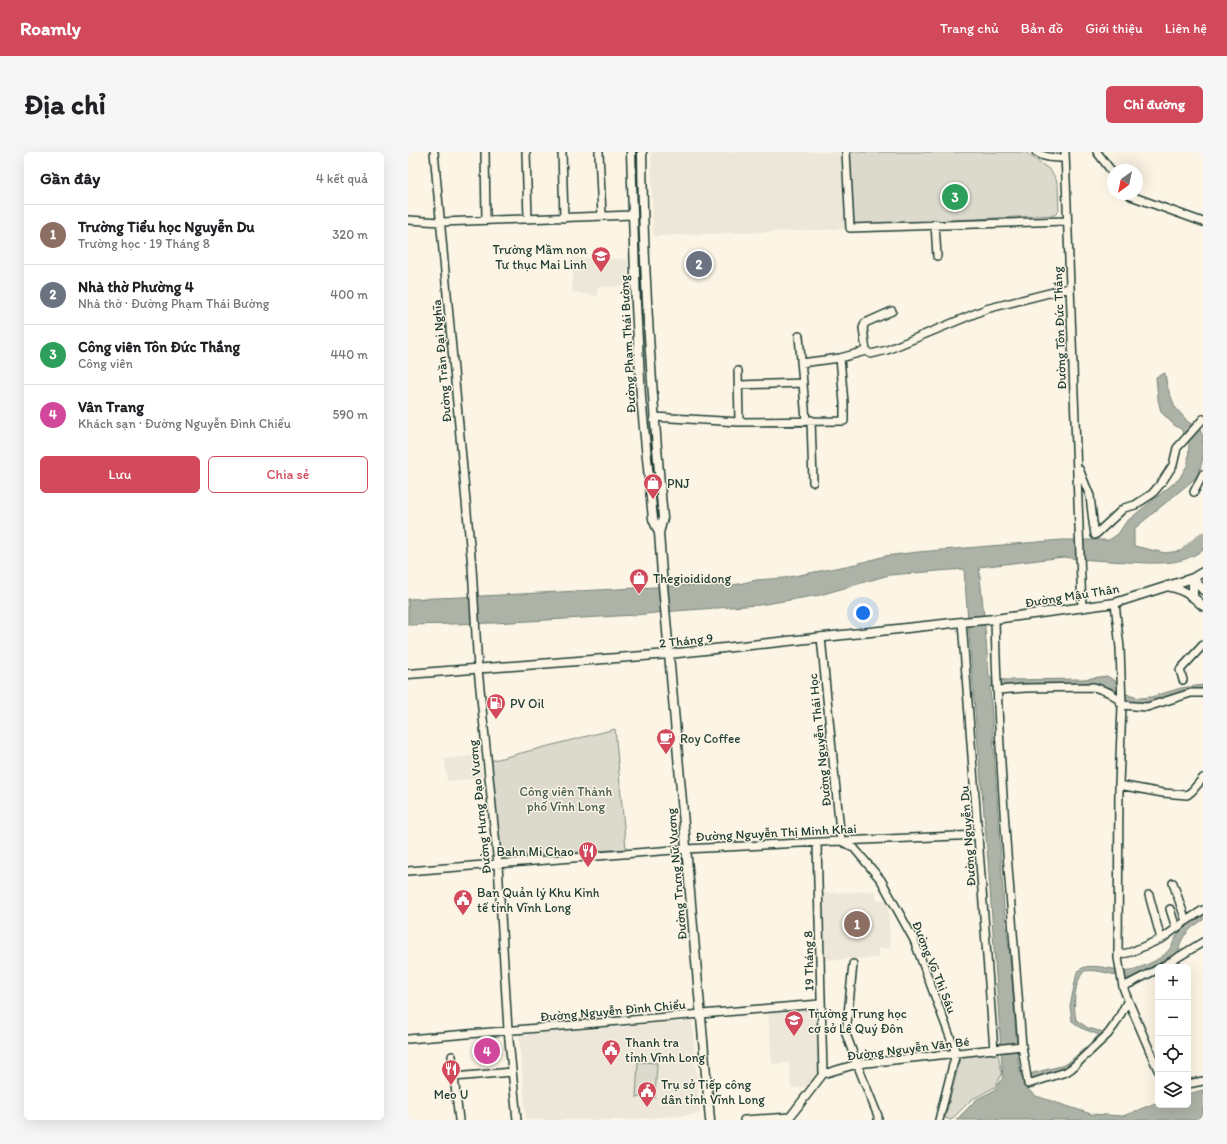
<!DOCTYPE html>
<html lang="vi">
<meta charset="utf-8">
<style>
body{margin:0;font-family:Itim,sans-serif;background:#f6f6f6;color:#202124}
.controls{position:absolute;right:12px;bottom:12px;display:grid;overflow:hidden;border-radius:6px;box-shadow:0 4px 16px #0002}
.controls button{width:36px;height:36px;display:grid;place-items:center;padding:0;border:0;border-bottom:1px solid #e0e0e0;background:#fff;color:#202124;font:20px sans-serif}
.compass{position:absolute;left:699px;top:12px;width:36px;height:36px;border-radius:50%;background:#fff;box-shadow:0 4px 16px #0002;rotate:213deg}
.you{position:absolute;left:455px;top:461px;width:14px;height:14px;margin:-10px;border:3px solid #fff;border-radius:50%;background:#1a73e8;box-shadow:0 0 0 6px #1a73e833}
.badge{display:grid;place-items:center;width:26px;height:26px;border-radius:50%;background:#d1495b;color:#fff;font-size:13px;font-weight:700}
.pin{position:absolute;translate:-50% -50%;border:2px solid #fff;box-shadow:0 1px 4px #0006}
.list{margin:0;padding:0;list-style:none}
h2{display:flex;justify-content:space-between;align-items:center;height:52px;margin:0;padding:0 16px;font-size:17px}
h2 small{font-size:13px;font-weight:400;color:#757577}
.list li{display:grid;grid-template-columns:26px 1fr auto;gap:12px;align-items:center;box-sizing:border-box;height:60px;padding:0 16px;border-top:1px solid #e0e0e0}
.list b{display:block;font-size:15px;white-space:nowrap}
.list p{margin:0;font-size:13px;white-space:nowrap;color:#757577}
.list em{font-size:13px;font-style:normal;color:#757577}
.actions{display:flex;gap:8px;padding:12px 16px}
.actions a{flex:1;padding:9px 0;border:1px solid #d1495b;border-radius:6px;text-align:center;font-size:14px;color:#d1495b}
.actions .main{background:#d1495b;color:#fff}
.icon{flex:none;width:22px;height:22px;fill:none;stroke:currentColor;stroke-width:2;stroke-linecap:round;stroke-linejoin:round}
.map{position:relative;flex:none;width:795px;height:968px;overflow:hidden;border-radius:6px}
header{display:flex;align-items:center;gap:24px;box-sizing:border-box;height:56px;padding:0 20px;background:#d1495b;color:#fff}
header strong{font-size:19px}
nav{display:flex;gap:22px;margin-inline-start:auto;font-size:14px}
.intro{display:flex;align-items:center;justify-content:space-between;box-sizing:border-box;height:96px;padding:0 24px}
h1{margin:0;font-size:28px}
.button{padding:10px 18px;border-radius:6px;background:#d1495b;color:#fff;font-size:14px;font-weight:700}
main{display:flex;gap:24px;padding:0 24px}
aside{flex:1;background:#fff;border-radius:6px;box-shadow:0 4px 16px #0002}
.map>svg:first-child{display:block}
</style>
<header>
<strong>Roamly</strong>
<nav><a>Trang chủ</a><a>Bản đồ</a><a>Giới thiệu</a><a>Liên hệ</a></nav>
</header>
<div class="intro"><h1>Địa chỉ</h1><a class="button">Chỉ đường</a></div>
<main>
<aside>
<h2>Gần đây<small>4 kết quả</small></h2>
<ul class="list">
<li><span class="badge" style="background:#8d6e63">1</span><div><b>Trường Tiểu học Nguyễn Du</b><p>Trường học · 19 Tháng 8</p></div><em>320 m</em></li>
<li><span class="badge" style="background:#6b7280">2</span><div><b>Nhà thờ Phường 4</b><p>Nhà thờ · Đường Phạm Thái Bường</p></div><em>400 m</em></li>
<li><span class="badge" style="background:#2e9e5b">3</span><div><b>Công viên Tôn Đức Thắng</b><p>Công viên</p></div><em>440 m</em></li>
<li><span class="badge" style="background:#d1479c">4</span><div><b>Vân Trang</b><p>Khách sạn · Đường Nguyễn Đình Chiểu</p></div><em>590 m</em></li>
</ul>
<div class="actions"><a class="main">Lưu</a><a>Chia sẻ</a></div>
</aside>
<div class="map">
<svg width="795" height="968" viewBox="0 0 795 968">
<rect width="100%" height="100%" fill="#fcf5e5"/>
<filter id="ink" filterUnits="userSpaceOnUse"><feTurbulence type="fractalNoise" baseFrequency=".025" numOctaves="2"/><feDisplacementMap in="SourceGraphic" scale="8" xChannelSelector="R" yChannelSelector="G"/><feConvolveMatrix kernelMatrix="1 2 1 2 8 2 1 2 1" color-interpolation-filters="sRGB"/></filter>
<g filter="url(#ink)">
<path fill="#ece7d8" d="M 243,0 L 433,0 L 437,77 L 245,84 Z
M 166,106 L 220,107 L 219,134 L 190,135 L 189,144 L 164,140 Z
M 72,603 L 74,626 L 39,629 L 37,607 Z
M 468,739 L 468,748 L 480,748 L 482,796 L 470,796 L 470,806 L 418,808 L 415,741 Z
M 408,856 L 412,920 L 404,930 L 399,934 L 392,936 L 383,936 L 381,911 L 364,912 L 360,859 Z
M 284,869 L 292,962 L 215,968 L 118,968 L 111,883 Z"/>
<path fill="#dcdacc" stroke="#7e8c80" d="M 441,0 L 617,0 L 642,18 L 647,25 L 650,33 L 651,59 L 647,63 L 448,73 L 445,70 Z
M 207,577 L 218,697 L 93,705 L 82,609 Z
M 587,900 L 590,902 L 594,922 L 588,933 L 585,936 L 563,948 L 543,968 L 537,966 L 552,907 L 554,904 Z
M 230,910 L 249,911 L 247,946 L 228,945 Z"/>
<path fill="#aeb3a7" stroke="#758479" d="M 757,221 L 759,234 L 767,255 L 780,270 L 791,276 L 795,284 L 795,306 L 790,324 L 726,377 L 726,394 L 757,401 L 772,399 L 795,387 L 795,397 C 775,415 743,411 718,410 C 701,409 685,408 669,407 L 656,405 L 571,415 L 576,465 L 581,524 L 584,527 L 599,528 L 676,527 L 699,524 L 707,529 L 717,541 L 723,544 L 732,546 L 743,545 L 773,536 L 795,533 L 795,539 L 739,552 L 719,550 L 704,536 L 687,533 L 582,535 L 596,756 L 603,815 L 610,909 L 613,924 L 653,914 L 660,911 L 691,883 L 673,876 L 664,869 L 662,854 L 669,820 C 681,806 710,823 727,817 C 740,813 756,806 763,795 C 766,790 768,783 773,779 C 778,773 787,767 795,763 L 795,768 C 784,775 771,785 771,799 C 763,809 732,829 719,826 C 705,823 691,817 676,819 C 666,831 665,853 668,868 L 680,876 L 699,881 L 660,918 L 615,932 L 615,934 L 628,944 L 683,962 L 715,964 L 750,950 L 750,953 L 780,953 L 780,942 L 795,938 L 795,968 L 548,968 L 569,947 L 585,939 L 595,926 L 580,708 L 568,571 L 556,417 L 481,423 L 412,443 L 351,453 L 267,459 L 227,463 L 86,471 L 0,473 L 0,447 L 54,445 L 287,433 L 326,433 L 348,428 L 376,426 L 448,412 L 477,404 L 510,400 L 654,388 L 701,388 L 710,382 L 718,370 L 771,327 L 780,312 L 781,292 L 773,277 L 766,273 L 753,260 L 750,247 L 748,225 Z"/>
<g fill="none" stroke-linecap="round" stroke-linejoin="round">
<path stroke="#aeb3a7" stroke-width="12" d="M 779,400 L 795,386"/>
<defs>
<path id="minor" d="M 26,0 L 64,415 L 70,517 L 90,713 L 100,878 L 109,968
M 77,0 L 78,68
M 118,0 L 120,67
M 154,0 L 156,66
M 191,0 L 194,64
M 438,0 L 442,76 L 658,69
M 628,0 C 636,6 647,6 657,6
M 657,0 L 674,456
M 689,0 L 705,21
M 721,42 L 723,44 L 795,70
M 0,68 L 33,70 L 225,63
M 527,72 L 529,104
M 391,184 L 398,268
M 458,199 L 455,176 L 457,171 L 484,159
M 393,211 L 432,206
M 330,219 L 331,270
M 331,233 L 395,231
M 246,265 L 331,270 L 436,269 L 436,251 L 432,206 L 458,199 L 463,202 L 479,198 L 578,157 L 661,136
M 403,268 L 405,330
M 671,317 L 682,344 L 685,370 L 687,383 L 716,356 L 727,353 L 744,342 L 754,330 L 765,313 L 769,296 L 795,267
M 786,340 L 795,322
M 587,467 C 590,610 603,752 614,894 L 620,932 L 658,920 L 664,916 L 700,882 L 708,871 L 720,848 L 715,835 L 710,806 L 711,633 L 714,553 L 712,496 L 707,451
M 554,470 L 586,898
M 413,485 L 433,689 L 446,696 L 473,728 L 506,788 L 548,901 L 531,968
M 775,528 L 772,518 L 795,493
M 589,538 L 618,536 L 686,535 L 700,540 L 708,545 L 714,553 L 739,555 L 783,541 L 795,541
M 711,633 L 755,641 L 779,643 L 784,639 L 795,626
M 0,719 L 278,697 L 433,689 L 571,683
M 765,731 L 778,769
M 741,743 L 753,787
M 762,757 L 768,776
M 710,803 L 723,800 L 755,786 L 778,769 L 795,758
M 445,812 L 438,882 L 449,912 L 470,964 L 470,968
M 754,815 L 795,790
M 715,835 L 750,817
M 720,848 L 750,918
M 0,887 L 412,852
M 44,904 L 46,925
M 415,922 L 449,912 L 614,894
M 780,932 L 795,929
M 382,965 L 415,922 L 409,691
M 51,968 L 46,925 L 104,920
M 336,968 L 382,965"/>
<path id="major" d="M 223,0 L 228,153 L 233,245 L 245,367 L 251,381
M 234,0 C 235,122 244,244 255,366 L 251,381 L 254,422 L 302,968
M 785,426 L 785,445
M 785,426 L 795,438
M 759,434 C 774,436 785,444 795,454
M 0,522 L 261,502 L 554,470 L 587,467 L 707,451 L 785,426 L 795,420"/>
</defs>
<use href="#minor" stroke="#1f3d34" stroke-width="10"/>
<use href="#major" stroke="#1f3d34" stroke-width="11"/>
<use href="#minor" stroke="#fcf5e5" stroke-width="7"/>
<use href="#major" stroke="#fcf5e5" stroke-width="8"/>
</g>
</g>
<defs>
<symbol id="school-pin" viewBox="-11 -11 22 30"><path d="M0 17L-7.5 6A9.5 9.5 0 1 1 7.5 6Z" fill="#d1495b" stroke="#fcf5e5"/><path d="M0-5L7-2L0 1L-7-2ZM-4 1L0 2.5L4 1V4Q0 6-4 4Z" fill="#fff"/></symbol>
<symbol id="shop-pin" viewBox="-11 -11 22 30"><path d="M0 17L-7.5 6A9.5 9.5 0 1 1 7.5 6Z" fill="#d1495b" stroke="#fcf5e5"/><path d="M-5-2.5h2.3a2.7 3.5 0 0 1 5.4 0H5L5.5 6h-11ZM-1.5-2.5h3a1.5 2.3 0 0 0-3 0Z" fill="#fff"/></symbol>
<symbol id="fuel-pin" viewBox="-11 -11 22 30"><path d="M0 17L-7.5 6A9.5 9.5 0 1 1 7.5 6Z" fill="#d1495b" stroke="#fcf5e5"/><path d="M-5.5-6h7V0h2V4h1.3V-2.5L3-4.5l.8-.8L6-3V5H2.5V1h-1V6h-7ZM-4.2-4.7v3.2H.2V-4.7Z" fill="#fff"/></symbol>
<symbol id="cafe-pin" viewBox="-11 -11 22 30"><path d="M0 17L-7.5 6A9.5 9.5 0 1 1 7.5 6Z" fill="#d1495b" stroke="#fcf5e5"/><path d="M-5.5-4.5H6V0H3Q3 3.5 0 3.5H-2.5Q-5.5 3.5-5.5 0ZM3-3.2v2h1.7v-2ZM-6 4.5H4V6H-6Z" fill="#fff"/></symbol>
<symbol id="restaurant-pin" viewBox="-11 -11 22 30"><path d="M0 17L-7.5 6A9.5 9.5 0 1 1 7.5 6Z" fill="#d1495b" stroke="#fcf5e5"/><path d="M-5-6h1v4h1v-4h1v4h1v-4h1v5L-1.5 .5V6h-2V.5L-5-1ZM5-6V6H3V1.5H1.5Q1.5-4 5-6Z" fill="#fff"/></symbol>
<symbol id="civic-pin" viewBox="-11 -11 22 30"><path d="M0 17L-7.5 6A9.5 9.5 0 1 1 7.5 6Z" fill="#d1495b" stroke="#fcf5e5"/><path d="M-.6-6.5H3V-4.5H.6V-3L4-1V1h2V6H-6V1h2V-1L-.6-3ZM-1.2 2.5V6h2.4V2.5Z" fill="#fff"/></symbol>
</defs>
<g fill-rule="evenodd">
<use href="#school-pin" x="182" y="93" width="22" height="30"/>
<use href="#shop-pin" x="234" y="320" width="22" height="30"/>
<use href="#shop-pin" x="220" y="415" width="22" height="30"/>
<use href="#fuel-pin" x="77" y="540" width="22" height="30"/>
<use href="#cafe-pin" x="247" y="575" width="22" height="30"/>
<use href="#restaurant-pin" x="169" y="688" width="22" height="30"/>
<use href="#civic-pin" x="44" y="736" width="22" height="30"/>
<use href="#school-pin" x="375" y="857" width="22" height="30"/>
<use href="#civic-pin" x="192" y="886" width="22" height="30"/>
<use href="#restaurant-pin" x="32" y="906" width="22" height="30"/>
<use href="#civic-pin" x="228" y="928" width="22" height="30"/>
</g>
<g text-anchor="middle" stroke-width="3" stroke-linejoin="round" paint-order="stroke">
<g font-size="13" fill="#1f3d34" stroke="#fcf5e5" text-anchor="start">
<text x="179" y="102" text-anchor="end">Trường Mầm non<tspan x="179" dy="15">Tư thục Mai Linh</tspan></text>
<text x="259" y="336">PNJ</text>
<text x="245" y="431">Thegioididong</text>
<text x="102" y="556">PV Oil</text>
<text x="272" y="591">Roy Coffee</text>
<text x="166" y="704" text-anchor="end">Bahn Mi Chao</text>
<text x="69" y="745">Ban Quản lý Khu Kinh<tspan x="69" dy="15">tế tỉnh Vĩnh Long</tspan></text>
<text x="400" y="866">Trường Trung học<tspan x="400" dy="15">cơ sở Lê Quý Đôn</tspan></text>
<text x="217" y="895">Thanh tra<tspan x="217" dy="15">tỉnh Vĩnh Long</tspan></text>
<text x="253" y="937">Trụ sở Tiếp công<tspan x="253" dy="15">dân tỉnh Vĩnh Long</tspan></text>
<text x="43" y="947" text-anchor="middle">Meo U</text>
</g>
<g font-size="13" fill="#1f3d34" stroke="#fcf5e5">
<text transform="translate(651 176) rotate(-92)" y="5">Đường Tôn Đức Thắng</text>
<text transform="translate(219 192) rotate(-93)" y="5">Đường Phạm Thái Bường</text>
<text transform="translate(33 209) rotate(-95)" y="5">Đường Trần Đại Nghĩa</text>
<text transform="translate(664 443) rotate(-9)" y="5">Đường Mậu Thân</text>
<text transform="translate(278 488) rotate(-6)" y="5">2 Tháng 9</text>
<text transform="translate(411 588) rotate(-96)" y="5">Đường Nguyễn Thái Học</text>
<text transform="translate(71 655) rotate(-96)" y="5">Đường Hưng Đạo Vương</text>
<text transform="translate(368 680) rotate(-3)" y="5">Đường Nguyễn Thị Minh Khai</text>
<text transform="translate(559 684) rotate(-94)" y="5">Đường Nguyễn Du</text>
<text transform="translate(268 722) rotate(-95)" y="5">Đường Trưng Nữ Vương</text>
<text transform="translate(400 809) rotate(-91)" y="5">19 Tháng 8</text>
<text transform="translate(527 815) rotate(68)" y="5">Đường Võ Thị Sáu</text>
<text transform="translate(205 858) rotate(-5)" y="5">Đường Nguyễn Đình Chiểu</text>
<text transform="translate(500 896) rotate(-7)" y="5">Đường Nguyễn Văn Bé</text>
</g>
<g font-size="13" fill="#455c52" stroke="#fcf5e5">
<text x="158" y="644">Công viên Thành<tspan x="158" dy="15">phố Vĩnh Long</tspan></text>
</g>
</g>
</svg>
<div class="controls">
<button>+</button>
<button>−</button>
<button><svg class="icon" aria-label="locate" viewBox="0 0 24 24"><circle cx="12" cy="12" r="6"/><path d="M12 2v4M12 18v4M2 12h4M18 12h4"/></svg></button>
<button><svg class="icon" aria-label="layers" viewBox="0 0 24 24"><path d="M12 4l9 5-9 5-9-5zM3 14l9 5 9-5"/></svg></button>
</div>
<svg class="compass" viewBox="-18 -18 36 36"><path d="M0-13l5 13h-10z" fill="#e53935"/><path d="M0 13l5-13h-10z" fill="#757577"/></svg>
<div class="you"></div>
<div class="pin badge" style="left:449px;top:772px;background:#8d6e63">1</div>
<div class="pin badge" style="left:291px;top:112px;background:#6b7280">2</div>
<div class="pin badge" style="left:547px;top:45px;background:#2e9e5b">3</div>
<div class="pin badge" style="left:79px;top:899px;background:#d1479c">4</div>
</div>
</main>
